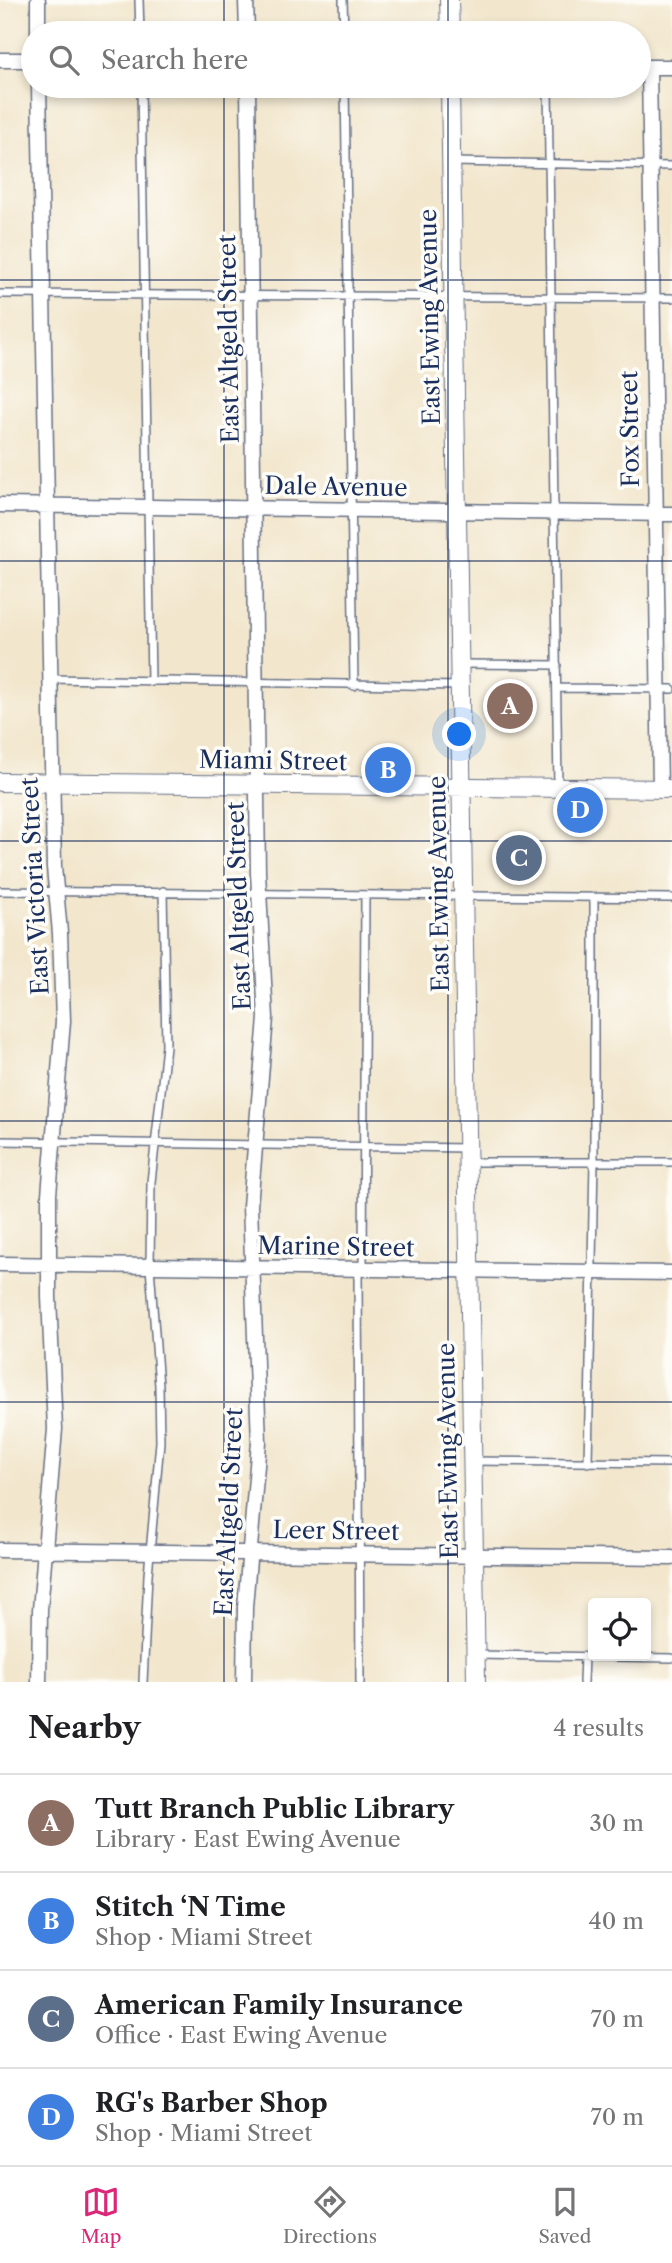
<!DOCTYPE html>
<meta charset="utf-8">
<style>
body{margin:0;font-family:"Libre Caslon Text",serif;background:#f2f2f2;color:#202124}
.controls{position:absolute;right:21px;bottom:21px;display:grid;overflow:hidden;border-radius:7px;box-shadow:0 4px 10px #0003}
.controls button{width:63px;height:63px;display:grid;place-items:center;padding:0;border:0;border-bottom:2px solid #e0e0e0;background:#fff;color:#202124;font:35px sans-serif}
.you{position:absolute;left:460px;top:735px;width:24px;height:24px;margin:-18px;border:5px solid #fff;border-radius:50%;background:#1a73e8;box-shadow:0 0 0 10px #1a73e833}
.badge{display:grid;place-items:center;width:46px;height:46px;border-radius:50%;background:#db2777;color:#fff;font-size:23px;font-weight:700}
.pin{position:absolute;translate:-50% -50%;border:4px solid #fff;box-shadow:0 2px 7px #0006}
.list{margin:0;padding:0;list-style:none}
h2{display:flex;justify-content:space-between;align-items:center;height:91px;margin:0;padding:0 28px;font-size:30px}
h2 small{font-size:23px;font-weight:400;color:#757577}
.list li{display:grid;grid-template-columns:46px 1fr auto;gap:21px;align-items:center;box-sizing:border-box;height:98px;padding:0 28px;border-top:2px solid #e0e0e0}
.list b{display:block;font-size:26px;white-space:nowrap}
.list p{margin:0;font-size:23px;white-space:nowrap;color:#757577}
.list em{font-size:23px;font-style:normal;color:#757577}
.icon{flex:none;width:38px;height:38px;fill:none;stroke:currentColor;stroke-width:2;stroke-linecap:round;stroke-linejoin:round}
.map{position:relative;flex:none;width:672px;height:1682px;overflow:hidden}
.search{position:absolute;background:#fff;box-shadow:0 4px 10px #0003;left:21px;right:21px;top:21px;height:77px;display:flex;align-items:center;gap:18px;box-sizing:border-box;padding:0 24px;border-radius:38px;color:#757577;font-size:26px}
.sheet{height:483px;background:#fff}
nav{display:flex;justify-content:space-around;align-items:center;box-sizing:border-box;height:98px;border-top:2px solid #e0e0e0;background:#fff;font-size:19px;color:#757577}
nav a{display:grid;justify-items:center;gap:4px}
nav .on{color:#db2777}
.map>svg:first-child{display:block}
</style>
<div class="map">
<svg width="672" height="1682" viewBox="0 0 672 1682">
<rect width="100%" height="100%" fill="#fdfcf7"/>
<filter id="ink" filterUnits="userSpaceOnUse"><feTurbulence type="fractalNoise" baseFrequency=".0143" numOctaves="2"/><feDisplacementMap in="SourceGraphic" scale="14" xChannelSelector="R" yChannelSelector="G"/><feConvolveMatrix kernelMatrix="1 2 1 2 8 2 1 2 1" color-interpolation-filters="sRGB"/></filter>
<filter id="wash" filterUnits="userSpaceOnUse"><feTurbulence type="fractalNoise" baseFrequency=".00686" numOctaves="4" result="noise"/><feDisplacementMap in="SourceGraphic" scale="28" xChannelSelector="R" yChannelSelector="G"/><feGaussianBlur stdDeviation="1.57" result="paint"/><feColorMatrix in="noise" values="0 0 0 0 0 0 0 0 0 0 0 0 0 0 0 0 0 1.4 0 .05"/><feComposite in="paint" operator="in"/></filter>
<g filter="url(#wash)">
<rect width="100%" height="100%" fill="#f2e6cc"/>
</g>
<g filter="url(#ink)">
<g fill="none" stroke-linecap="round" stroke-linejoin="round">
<defs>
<path id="service" d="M 139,0 L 140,33
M 343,0 L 344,33
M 141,86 L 151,682
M 345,86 L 354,686
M 548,86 L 558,788
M 452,162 L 672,166
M 0,294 L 672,298
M 460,664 L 557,665
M 51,679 L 460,686
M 557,688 L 672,689
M 0,891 L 672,898
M 0,1141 L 467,1148
M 469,1162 L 672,1162
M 363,1268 L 365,895
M 358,1270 L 360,1682
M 473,1461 L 672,1463
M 588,1463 L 594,1161 L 594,899
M 477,1655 L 672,1658
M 143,1682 L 148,1575 L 160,1442 L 159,1386 L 150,1267 L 151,1182 L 166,1046 L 163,891
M 583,1682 L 584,1657"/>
<path id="minor" d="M 38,0 L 38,33
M 246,0 L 247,33
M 0,60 L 33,60
M 639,67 L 672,67
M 649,67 L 660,789
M 39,86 L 54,867 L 60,933 L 63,1021 L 49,1195 L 49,1297 L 55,1429 L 40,1610 L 39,1682
M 0,505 L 672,514
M 0,1264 L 672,1273
M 0,1550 L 672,1558
M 244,1682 L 245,1607 L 259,1442 L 250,1206 L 266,1018 L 258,873 L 248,86"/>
<path id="tertiary" d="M 449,0 L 450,33
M 450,86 L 476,1682
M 0,782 L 672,789"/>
</defs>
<use href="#service" stroke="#666f84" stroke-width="10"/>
<use href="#minor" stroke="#666f84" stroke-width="17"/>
<use href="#tertiary" stroke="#666f84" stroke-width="20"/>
<use href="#service" stroke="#fff" stroke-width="7"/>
<use href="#minor" stroke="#fff" stroke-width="14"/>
<use href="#tertiary" stroke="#fff" stroke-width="18"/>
</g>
</g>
<path fill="none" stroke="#1b2f5e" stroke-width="2" stroke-opacity="0.55" d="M 224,0 L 224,33M 448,0 L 448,33M 224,86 L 224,1682M 448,86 L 448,1682M 0,280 L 672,280M 0,561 L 672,561M 0,841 L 672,841M 0,1121 L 672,1121M 0,1402 L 672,1402"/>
<g text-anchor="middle" stroke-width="7" stroke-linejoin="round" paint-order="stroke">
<g font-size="24" fill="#1b2f5e" stroke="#fdfcf7">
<text transform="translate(430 317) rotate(-91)" y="8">East Ewing Avenue</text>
<text transform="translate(229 339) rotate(-91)" y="8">East Altgeld Street</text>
<text transform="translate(630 429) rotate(-91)" y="8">Fox Street</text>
<text transform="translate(336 487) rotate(1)" y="8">Dale Avenue</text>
<text transform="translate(273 761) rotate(1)" y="8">Miami Street</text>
<text transform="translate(439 884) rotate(-91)" y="8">East Ewing Avenue</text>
<text transform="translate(35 886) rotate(-93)" y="8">East Victoria Street</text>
<text transform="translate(239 906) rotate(-92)" y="8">East Altgeld Street</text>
<text transform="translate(336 1247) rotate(1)" y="8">Marine Street</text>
<text transform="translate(448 1451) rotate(-91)" y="8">East Ewing Avenue</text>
<text transform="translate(229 1512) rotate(-87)" y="8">East Altgeld Street</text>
<text transform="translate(336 1531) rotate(1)" y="8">Leer Street</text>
</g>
</g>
</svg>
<div class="controls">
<button><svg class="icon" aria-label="locate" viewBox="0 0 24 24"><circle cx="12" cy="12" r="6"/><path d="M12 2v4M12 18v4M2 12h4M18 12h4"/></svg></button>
</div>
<div class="you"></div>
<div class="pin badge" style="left:510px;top:706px;background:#8d6e63">A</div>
<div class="pin badge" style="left:388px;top:770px;background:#3f7fe0">B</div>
<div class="pin badge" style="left:519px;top:858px;background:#5c6f8a">C</div>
<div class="pin badge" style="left:580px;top:810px;background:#3f7fe0">D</div>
<div class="search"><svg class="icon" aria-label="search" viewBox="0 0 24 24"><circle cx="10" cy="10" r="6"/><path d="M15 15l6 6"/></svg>Search here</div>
</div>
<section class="sheet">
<h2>Nearby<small>4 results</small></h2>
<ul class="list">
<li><span class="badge" style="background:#8d6e63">A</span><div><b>Tutt Branch Public Library</b><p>Library · East Ewing Avenue</p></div><em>30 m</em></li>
<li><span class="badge" style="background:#3f7fe0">B</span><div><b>Stitch ‘N Time</b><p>Shop · Miami Street</p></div><em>40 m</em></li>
<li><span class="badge" style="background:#5c6f8a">C</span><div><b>American Family Insurance</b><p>Office · East Ewing Avenue</p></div><em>70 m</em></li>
<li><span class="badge" style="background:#3f7fe0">D</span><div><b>RG's Barber Shop</b><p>Shop · Miami Street</p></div><em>70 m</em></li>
</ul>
</section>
<nav>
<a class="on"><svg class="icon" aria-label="map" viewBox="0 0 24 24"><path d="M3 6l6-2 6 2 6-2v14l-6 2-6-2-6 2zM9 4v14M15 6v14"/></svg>Map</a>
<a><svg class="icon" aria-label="directions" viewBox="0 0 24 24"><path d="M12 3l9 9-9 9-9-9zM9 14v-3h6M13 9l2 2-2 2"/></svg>Directions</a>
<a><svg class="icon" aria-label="saved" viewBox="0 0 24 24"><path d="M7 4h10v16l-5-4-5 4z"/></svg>Saved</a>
</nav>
